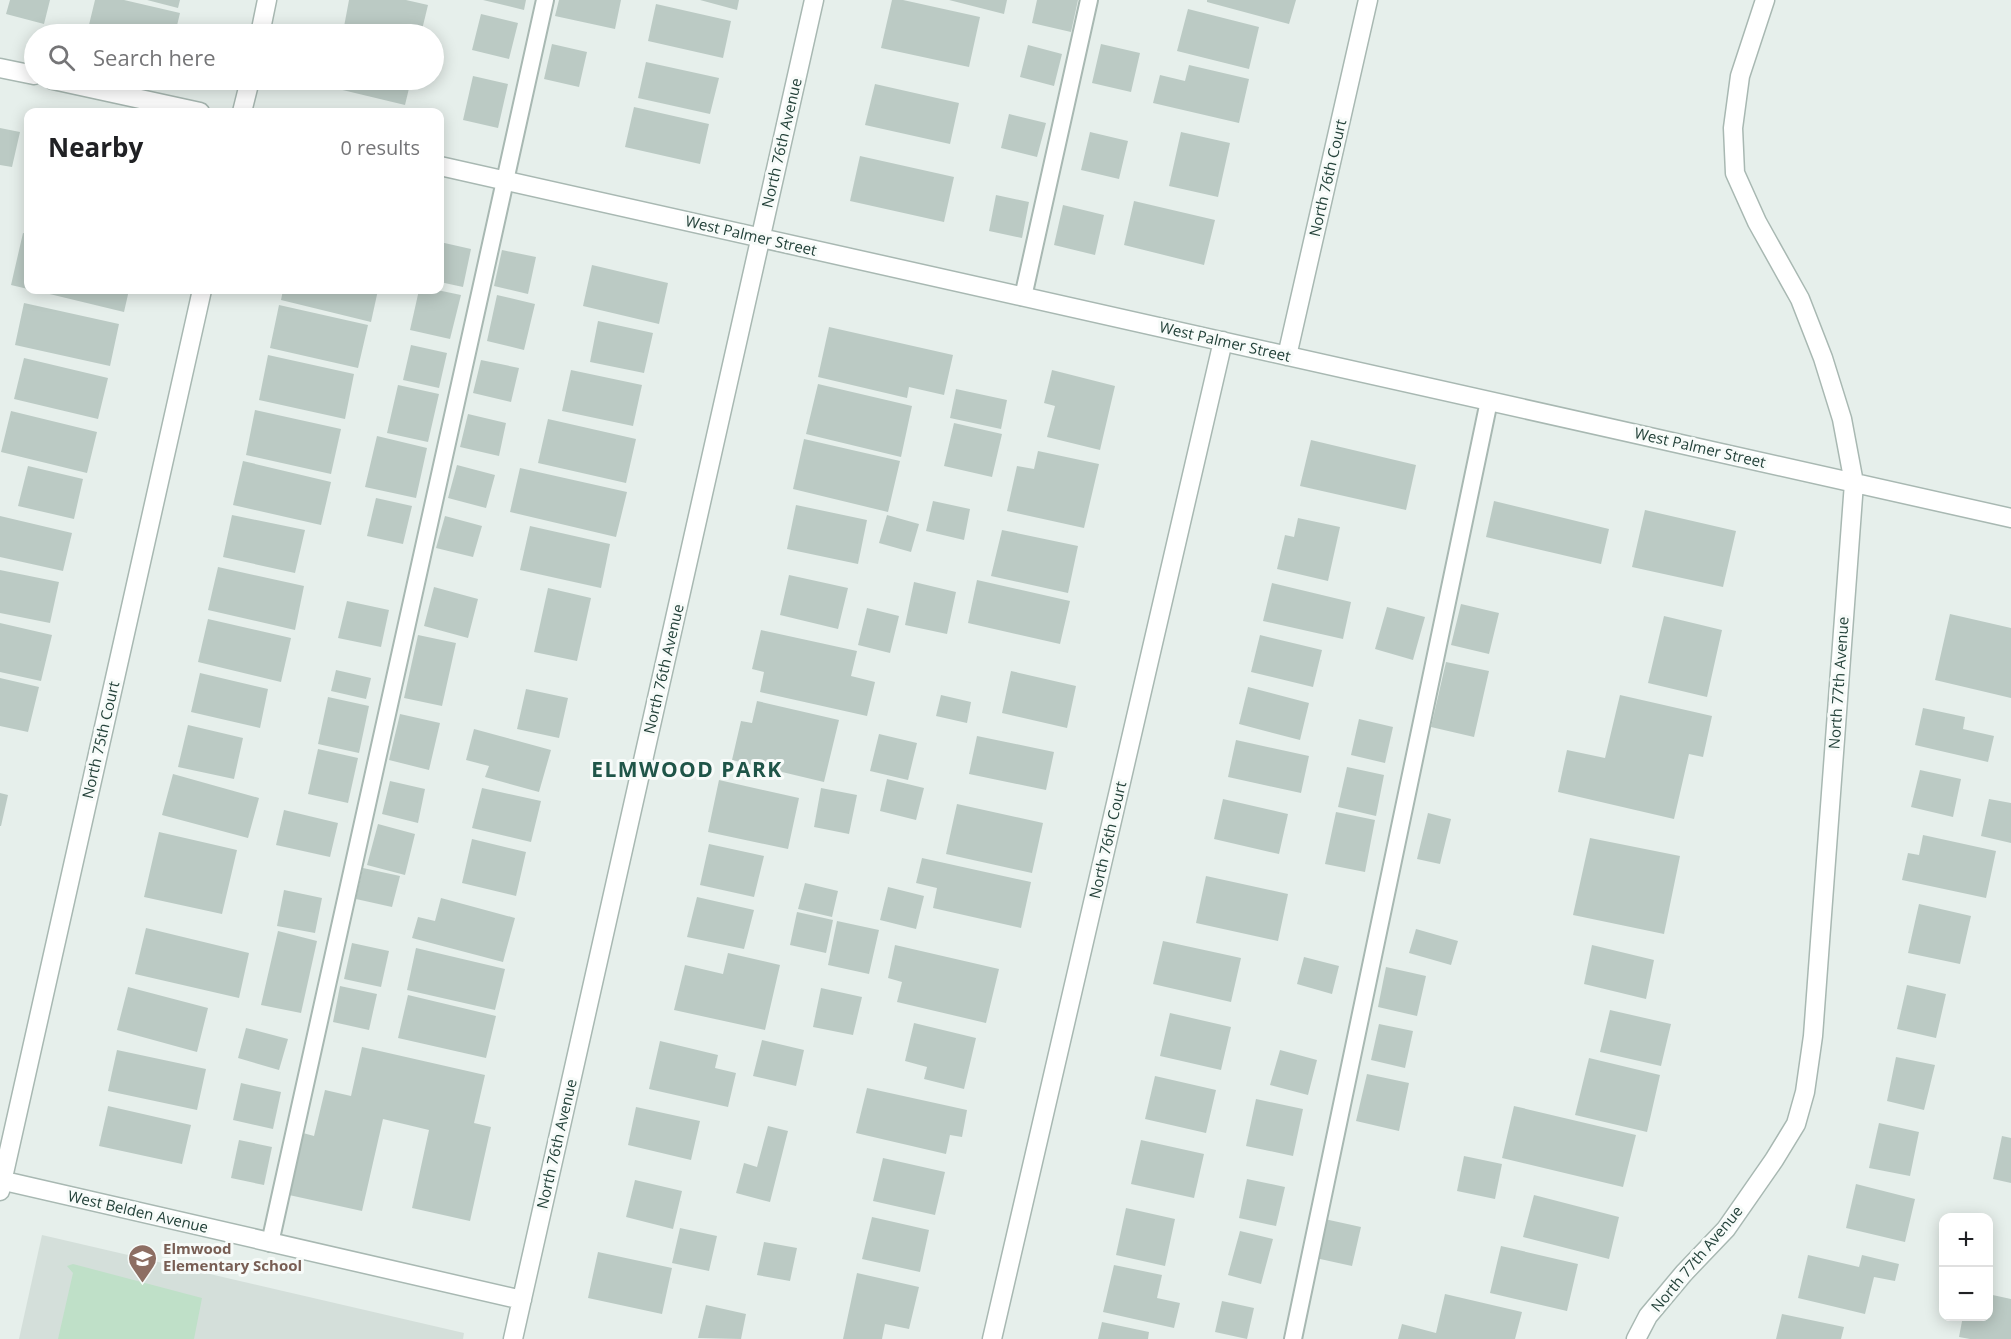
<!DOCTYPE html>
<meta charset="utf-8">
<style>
body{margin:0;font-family:"Open Sans",sans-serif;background:#f2f2f2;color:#202124}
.controls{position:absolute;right:18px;bottom:18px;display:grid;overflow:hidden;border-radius:12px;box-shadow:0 3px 15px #0003}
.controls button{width:54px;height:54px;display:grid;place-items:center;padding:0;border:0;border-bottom:2px solid #e0e0e0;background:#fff;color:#202124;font:30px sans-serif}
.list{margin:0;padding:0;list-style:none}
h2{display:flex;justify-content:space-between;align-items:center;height:78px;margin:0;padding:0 24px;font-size:26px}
h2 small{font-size:20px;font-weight:400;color:#757577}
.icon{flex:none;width:33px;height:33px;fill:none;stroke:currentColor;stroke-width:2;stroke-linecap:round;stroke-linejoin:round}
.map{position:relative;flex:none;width:2011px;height:1339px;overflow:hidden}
.search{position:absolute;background:#fff;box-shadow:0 3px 15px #0003;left:24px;top:24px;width:420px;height:66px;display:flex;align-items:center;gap:15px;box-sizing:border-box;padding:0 21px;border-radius:33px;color:#757577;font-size:22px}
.panel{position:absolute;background:#fff;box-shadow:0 3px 15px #0003;left:24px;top:108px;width:420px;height:186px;border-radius:12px}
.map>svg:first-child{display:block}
</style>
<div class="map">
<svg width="2011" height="1339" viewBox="0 0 2011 1339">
<rect width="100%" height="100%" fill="#e6efeb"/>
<path fill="#d4dfda" d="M 42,1235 L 464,1333 L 463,1339 L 19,1339 Z"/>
<path fill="#bfe0c8" d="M 73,1264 L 202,1298 L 194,1339 L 58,1339 L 73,1273 L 67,1266 Z"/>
<path fill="#bbcac4" d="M 10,0 L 50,0 L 44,24 L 6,14 Z
M 95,0 L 124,0 L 180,13 L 175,34 L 87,33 Z
M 147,0 L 180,0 L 178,8 Z
M 349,0 L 406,0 L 428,5 L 421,34 L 355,34 L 343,32 Z
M 483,0 L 526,0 L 524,10 Z
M 559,0 L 621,0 L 615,29 L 555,16 Z
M 700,0 L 739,0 L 737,10 Z
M 892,0 L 903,0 L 980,17 L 969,67 L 881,48 Z
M 949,0 L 1007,0 L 1004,14 Z
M 1037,0 L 1078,0 L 1071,32 L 1032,23 Z
M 1207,0 L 1296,0 L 1289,24 L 1207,2 Z
M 656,4 L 731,21 L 723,58 L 648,41 Z
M 1188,9 L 1259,27 L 1249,69 L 1177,51 Z
M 481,14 L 518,23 L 509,59 L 472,50 Z
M 552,44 L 587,52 L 579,87 L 544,79 Z
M 1101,44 L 1140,53 L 1131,92 L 1092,83 Z
M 1028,45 L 1062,54 L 1054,86 L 1020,77 Z
M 646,62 L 719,78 L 710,114 L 638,98 Z
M 1189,65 L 1249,79 L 1239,123 L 1153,103 L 1160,75 L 1185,81 Z
M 473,76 L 508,84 L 498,128 L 463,120 Z
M 332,80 L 411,80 L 405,105 L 330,87 Z
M 875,84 L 959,103 L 950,144 L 865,125 Z
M 634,107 L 709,124 L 700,164 L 625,147 Z
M 1009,114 L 1046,123 L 1037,157 L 1001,148 Z
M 0,128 L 20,132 L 12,167 L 0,165 Z
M 1090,132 L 1128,141 L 1119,179 L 1081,170 Z
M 1181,132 L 1230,143 L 1218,197 L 1169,186 Z
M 860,156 L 954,177 L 944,222 L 850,201 Z
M 996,195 L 1029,202 L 1022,238 L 989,231 Z
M 1134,201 L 1215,220 L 1204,265 L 1124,245 Z
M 1063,205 L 1104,215 L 1095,255 L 1054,245 Z
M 23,233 L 28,234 L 28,289 L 11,285 Z
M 440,242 L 471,249 L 463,287 L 440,282 Z
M 502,250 L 536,257 L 528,294 L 494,286 Z
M 592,265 L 668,283 L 659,324 L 583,306 Z
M 33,290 L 129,290 L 124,312 Z
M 283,290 L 378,290 L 371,322 L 281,300 Z
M 419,290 L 437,290 L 461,295 L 450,339 L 410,330 Z
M 497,295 L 535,304 L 524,350 L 487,341 Z
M 24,303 L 119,324 L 110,366 L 15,345 Z
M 279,305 L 368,325 L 358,368 L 270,348 Z
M 598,321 L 653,333 L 644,373 L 590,362 Z
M 829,327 L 953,355 L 944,395 L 909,387 L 907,398 L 818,377 Z
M 411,345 L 447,353 L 439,388 L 403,380 Z
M 268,355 L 354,374 L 345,419 L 259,400 Z
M 24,358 L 108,378 L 98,419 L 14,399 Z
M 481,360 L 519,368 L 511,402 L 473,393 Z
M 571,370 L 642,385 L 633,426 L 562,411 Z
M 1052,370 L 1115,386 L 1100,450 L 1047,437 L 1055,406 L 1044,403 Z
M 818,384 L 912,406 L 901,457 L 806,434 Z
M 398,385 L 439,394 L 428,442 L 387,433 Z
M 956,389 L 1007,400 L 1001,429 L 950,418 Z
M 255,410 L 341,429 L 331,474 L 246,455 Z
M 11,411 L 97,432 L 87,473 L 1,452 Z
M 468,414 L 506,423 L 499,456 L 460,447 Z
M 548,419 L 636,439 L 626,483 L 538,463 Z
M 954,423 L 1002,434 L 992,477 L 944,466 Z
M 377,436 L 427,448 L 416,498 L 365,487 Z
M 804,439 L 900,461 L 888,512 L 793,489 Z
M 1311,440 L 1416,465 L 1406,510 L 1300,486 Z
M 1038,451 L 1099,464 L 1084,528 L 1007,511 L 1017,466 L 1034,469 Z
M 243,461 L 331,482 L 321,525 L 233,505 Z
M 457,465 L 495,475 L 486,508 L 448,498 Z
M 28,466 L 83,479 L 74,519 L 18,506 Z
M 520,468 L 627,492 L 616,537 L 510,512 Z
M 376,498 L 412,506 L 403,544 L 367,536 Z
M 933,501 L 970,509 L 964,540 L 926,531 Z
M 1494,501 L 1609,529 L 1601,564 L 1486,537 Z
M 796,505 L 867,520 L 858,564 L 787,549 Z
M 1645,510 L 1736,531 L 1723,587 L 1632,567 Z
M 232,515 L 305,530 L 295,573 L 223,557 Z
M 887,515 L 919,524 L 911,552 L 879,543 Z
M 0,516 L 72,533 L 63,571 L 0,557 Z
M 445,516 L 482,526 L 473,557 L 436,548 Z
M 1298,518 L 1340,527 L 1328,581 L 1277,569 L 1285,535 L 1294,537 Z
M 530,526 L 610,544 L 601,588 L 520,570 Z
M 1002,530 L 1078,546 L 1068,593 L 991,576 Z
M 218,567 L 304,586 L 295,630 L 208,610 Z
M 0,570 L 59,582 L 50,623 L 0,613 Z
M 789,575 L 848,588 L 838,629 L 780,615 Z
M 977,580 L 1070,601 L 1060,644 L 968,623 Z
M 914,582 L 956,592 L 947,634 L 905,625 Z
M 1272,583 L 1351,602 L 1343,639 L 1263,621 Z
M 434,587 L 478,599 L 468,638 L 424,626 Z
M 548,588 L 591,598 L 577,661 L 534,652 Z
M 347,601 L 389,610 L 381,647 L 338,638 Z
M 1461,604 L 1499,613 L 1489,654 L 1451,645 Z
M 1387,607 L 1425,617 L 1413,660 L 1375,649 Z
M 867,608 L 899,616 L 890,653 L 858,645 Z
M 1950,614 L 2011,628 L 2011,698 L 1935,680 Z
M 1664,616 L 1722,630 L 1707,697 L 1648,683 Z
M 208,619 L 291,638 L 281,682 L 198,662 Z
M 0,623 L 52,635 L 41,681 L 0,672 Z
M 761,630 L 857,651 L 851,676 L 875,682 L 867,716 L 760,692 L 764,672 L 752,669 Z
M 418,635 L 456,643 L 442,706 L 404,698 Z
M 1260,635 L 1322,650 L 1313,687 L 1251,672 Z
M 1446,662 L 1489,671 L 1474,737 L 1431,727 Z
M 336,670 L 371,678 L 366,699 L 331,691 Z
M 1011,671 L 1076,686 L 1067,728 L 1002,713 Z
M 200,673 L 268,689 L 260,728 L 191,712 Z
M 0,678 L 39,687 L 28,732 L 0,726 Z
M 1248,687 L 1309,703 L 1300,740 L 1239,724 Z
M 526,689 L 568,698 L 559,738 L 517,729 Z
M 941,695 L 971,702 L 967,723 L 936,716 Z
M 1620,695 L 1712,716 L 1703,757 L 1689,754 L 1674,819 L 1558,792 L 1567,750 L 1605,758 Z
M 328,697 L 369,706 L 359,753 L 318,744 Z
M 757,701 L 839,720 L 824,782 L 732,760 L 741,721 L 752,723 Z
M 1923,708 L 1965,717 L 1963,729 L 1994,736 L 1988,762 L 1915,745 Z
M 400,714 L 440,723 L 429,770 L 389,760 Z
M 1359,719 L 1393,727 L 1385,763 L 1351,755 Z
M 188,725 L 243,738 L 234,779 L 178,767 Z
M 474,729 L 551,750 L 539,792 L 485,777 L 489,766 L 466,760 Z
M 879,734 L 917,743 L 908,780 L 870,771 Z
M 977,736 L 1054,752 L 1046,790 L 969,774 Z
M 1236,740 L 1309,756 L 1301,793 L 1228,777 Z
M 318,749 L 358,758 L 348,803 L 308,794 Z
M 1347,767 L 1384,775 L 1376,816 L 1338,807 Z
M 1920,770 L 1961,779 L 1953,817 L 1911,807 Z
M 173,774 L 259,798 L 248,838 L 162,815 Z
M 887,779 L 924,788 L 916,820 L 880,811 Z
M 719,780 L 799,798 L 788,849 L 708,832 Z
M 390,781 L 425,789 L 418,823 L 382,814 Z
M 482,788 L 541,801 L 531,842 L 472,828 Z
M 821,788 L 857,795 L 849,834 L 814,827 Z
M 0,793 L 8,795 L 1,826 L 0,826 Z
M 1223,799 L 1288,814 L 1279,854 L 1214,839 Z
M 1989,799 L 2011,803 L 2011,843 L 1981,836 Z
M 957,804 L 1043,823 L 1032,873 L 946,854 Z
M 284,810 L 338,823 L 330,857 L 276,845 Z
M 1336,812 L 1375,820 L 1365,872 L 1325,864 Z
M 1428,813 L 1451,819 L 1440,864 L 1417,859 Z
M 378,824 L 415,834 L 405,875 L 367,865 Z
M 159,832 L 237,850 L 222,914 L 144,897 Z
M 1923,835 L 1996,851 L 1986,898 L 1902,880 L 1908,853 L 1919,855 Z
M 1590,838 L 1680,856 L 1664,934 L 1573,915 Z
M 472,839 L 526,852 L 516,896 L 462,883 Z
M 709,844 L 764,856 L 754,897 L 700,885 Z
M 922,858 L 1031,882 L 1021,928 L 933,908 L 937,888 L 916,883 Z
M 363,868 L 400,876 L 392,907 L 356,899 Z
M 1206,876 L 1288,894 L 1278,941 L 1196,923 Z
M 805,883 L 838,891 L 832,917 L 798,909 Z
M 888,887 L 924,896 L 916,929 L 880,920 Z
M 284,890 L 322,898 L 315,933 L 277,926 Z
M 697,897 L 754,910 L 744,949 L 687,937 Z
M 441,898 L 515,918 L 503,962 L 412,938 L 418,917 L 435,921 Z
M 1919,904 L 1971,916 L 1960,964 L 1908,953 Z
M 797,912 L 833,920 L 826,953 L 790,945 Z
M 837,921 L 879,930 L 869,974 L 828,965 Z
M 146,928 L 249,953 L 239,998 L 135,974 Z
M 1416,929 L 1458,941 L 1451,965 L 1409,953 Z
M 278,931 L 317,941 L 301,1013 L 261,1005 Z
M 1163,941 L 1241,958 L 1231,1002 L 1153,984 Z
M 352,943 L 389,951 L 381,987 L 344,979 Z
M 895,945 L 999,969 L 986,1023 L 897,1002 L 902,982 L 888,978 Z
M 1592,945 L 1654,960 L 1646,999 L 1584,984 Z
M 416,948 L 505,969 L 495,1010 L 407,990 Z
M 728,953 L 780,965 L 765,1030 L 674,1010 L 685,965 L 723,974 Z
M 1304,957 L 1339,966 L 1332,994 L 1297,984 Z
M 1386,967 L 1426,976 L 1417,1016 L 1378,1007 Z
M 1907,985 L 1946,994 L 1936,1038 L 1897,1029 Z
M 340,986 L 377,994 L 369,1030 L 333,1022 Z
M 128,987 L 208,1008 L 197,1052 L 117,1030 Z
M 821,988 L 862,997 L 853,1035 L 813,1027 Z
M 408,995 L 496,1016 L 486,1058 L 398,1038 Z
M 1610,1010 L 1671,1024 L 1661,1066 L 1600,1052 Z
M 1170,1013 L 1231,1027 L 1221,1070 L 1160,1056 Z
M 914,1023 L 976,1038 L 964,1089 L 924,1079 L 927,1067 L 905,1061 Z
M 1379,1024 L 1413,1031 L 1405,1068 L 1371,1060 Z
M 246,1028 L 288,1039 L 279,1070 L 238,1058 Z
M 762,1040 L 804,1050 L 796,1086 L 753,1076 Z
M 660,1041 L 718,1055 L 715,1068 L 736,1073 L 728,1107 L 649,1089 Z
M 362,1047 L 485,1075 L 474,1123 L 491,1127 L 470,1221 L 412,1208 L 429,1130 L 383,1119 L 362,1211 L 289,1195 L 303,1133 L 314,1136 L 325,1090 L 351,1096 Z
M 117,1050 L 206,1069 L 197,1110 L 108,1091 Z
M 1280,1050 L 1317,1060 L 1308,1095 L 1270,1085 Z
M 1896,1057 L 1935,1065 L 1924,1110 L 1887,1101 Z
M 1589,1058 L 1660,1075 L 1647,1132 L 1575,1115 Z
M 1367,1074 L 1409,1083 L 1399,1131 L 1356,1121 Z
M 1155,1076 L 1216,1090 L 1206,1133 L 1145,1119 Z
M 241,1083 L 281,1092 L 273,1129 L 233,1120 Z
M 867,1088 L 967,1110 L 962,1137 L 950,1135 L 946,1154 L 856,1133 Z
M 1256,1099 L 1303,1109 L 1293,1156 L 1246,1146 Z
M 108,1106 L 191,1125 L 182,1164 L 99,1146 Z
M 1514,1106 L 1636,1135 L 1623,1187 L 1502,1158 Z
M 636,1107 L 700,1121 L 691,1160 L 628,1145 Z
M 1879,1123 L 1919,1132 L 1910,1176 L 1869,1168 Z
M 768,1126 L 788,1131 L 770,1202 L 736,1193 L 744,1163 L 757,1167 Z
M 2002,1136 L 2011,1138 L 2011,1183 L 1993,1179 Z
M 239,1140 L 272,1147 L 264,1185 L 231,1178 Z
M 1141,1140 L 1204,1154 L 1194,1198 L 1131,1184 Z
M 1464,1156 L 1502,1164 L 1495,1199 L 1457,1191 Z
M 883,1158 L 945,1172 L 935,1215 L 873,1201 Z
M 1247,1179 L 1285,1187 L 1276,1226 L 1239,1218 Z
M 635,1180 L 682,1191 L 673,1229 L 626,1217 Z
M 1856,1184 L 1915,1199 L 1905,1242 L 1846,1228 Z
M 1534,1195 L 1619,1217 L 1609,1259 L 1523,1237 Z
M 1126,1208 L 1175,1219 L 1165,1266 L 1116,1255 Z
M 872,1217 L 929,1230 L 920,1272 L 862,1259 Z
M 1320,1218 L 1361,1227 L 1352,1266 L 1311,1257 Z
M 680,1228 L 717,1236 L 709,1271 L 672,1263 Z
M 1240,1231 L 1273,1239 L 1261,1284 L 1228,1275 Z
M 764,1242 L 797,1248 L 790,1281 L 757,1275 Z
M 1501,1246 L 1578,1264 L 1567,1311 L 1490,1293 Z
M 598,1252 L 672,1268 L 662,1314 L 588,1298 Z
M 1808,1255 L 1859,1267 L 1862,1255 L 1899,1264 L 1895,1281 L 1874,1277 L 1865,1314 L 1798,1298 Z
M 1114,1265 L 1162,1275 L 1157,1298 L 1180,1303 L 1174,1328 L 1103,1312 Z
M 857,1273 L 919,1287 L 909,1329 L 885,1324 L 882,1339 L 843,1339 Z
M 1445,1294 L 1522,1312 L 1515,1339 L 1398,1339 L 1402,1324 L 1436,1333 Z
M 1988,1294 L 2011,1299 L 2011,1339 L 1970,1339 L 1959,1337 L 1963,1316 L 1988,1316 Z
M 1222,1301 L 1254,1308 L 1247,1339 L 1215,1332 Z
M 706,1305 L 746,1314 L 741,1339 L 698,1338 Z
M 1782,1314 L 1844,1327 L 1841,1339 L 1776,1339 Z
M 1102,1322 L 1149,1332 L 1148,1339 L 1098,1339 Z"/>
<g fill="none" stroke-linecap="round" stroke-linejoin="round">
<defs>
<path id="service" d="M 1023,297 L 1089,0
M 270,1243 L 545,0
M 1293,1339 L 1489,401"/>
<path id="minor" d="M 260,34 L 267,0
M 0,68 L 34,75
M 53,80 L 200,112
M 242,112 L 250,80
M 440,166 L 2011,518
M 1287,356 L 1368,0
M 0,1180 L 522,1300
M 0,1191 L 202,290
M 513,1339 L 814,0
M 992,1339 L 1223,341
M 1636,1339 L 1648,1316 L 1684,1273 L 1726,1229 L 1774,1160 L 1796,1124 L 1805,1092 L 1813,1036 L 1854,483 L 1842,419 L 1823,358 L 1800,299 L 1757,222 L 1735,173 L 1733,128 L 1740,76 L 1765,0"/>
</defs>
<use href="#service" stroke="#a8b8b2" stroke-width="20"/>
<use href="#minor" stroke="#a8b8b2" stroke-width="21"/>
<use href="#service" stroke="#fff" stroke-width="16"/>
<use href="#minor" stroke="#fff" stroke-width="18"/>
</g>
<defs>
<symbol id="school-pin" viewBox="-11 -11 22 30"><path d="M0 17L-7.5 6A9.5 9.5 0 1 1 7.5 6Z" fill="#8d6e63" stroke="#f7fbf9"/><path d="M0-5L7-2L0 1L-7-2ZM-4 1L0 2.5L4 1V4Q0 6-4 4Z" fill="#fff"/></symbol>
</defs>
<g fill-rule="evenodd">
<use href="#school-pin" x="126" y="1242" width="33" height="45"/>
</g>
<g text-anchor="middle" stroke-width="6" stroke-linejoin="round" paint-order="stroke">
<g font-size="15" fill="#24423a" stroke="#f7fbf9">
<text transform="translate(782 143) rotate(-77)" y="5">North 76th Avenue</text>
<text transform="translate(1328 178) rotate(-77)" y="5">North 76th Court</text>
<text transform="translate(751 236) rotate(13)" y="5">West Palmer Street</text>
<text transform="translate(1225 342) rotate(13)" y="5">West Palmer Street</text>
<text transform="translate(1700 448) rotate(13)" y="5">West Palmer Street</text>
<text transform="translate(664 669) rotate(-77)" y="5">North 76th Avenue</text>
<text transform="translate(1839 683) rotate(-86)" y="5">North 77th Avenue</text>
<text transform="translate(101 740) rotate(-77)" y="5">North 75th Court</text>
<text transform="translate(1108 840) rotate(-77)" y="5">North 76th Court</text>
<text transform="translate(557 1144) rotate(-77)" y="5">North 76th Avenue</text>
<text transform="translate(138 1212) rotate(13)" y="5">West Belden Avenue</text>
<text transform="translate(1697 1259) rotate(-50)" y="5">North 77th Avenue</text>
</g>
<g font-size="15" font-weight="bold" fill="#785e54" stroke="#f7fbf9" text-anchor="start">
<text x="163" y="1254">Elmwood<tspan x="163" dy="17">Elementary School</tspan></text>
</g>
<g font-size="21" font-weight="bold" letter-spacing="1.5" fill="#1f5548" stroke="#f7fbf9">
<text x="687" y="777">ELMWOOD PARK</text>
</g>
</g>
</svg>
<div class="controls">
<button>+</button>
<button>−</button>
</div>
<div class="search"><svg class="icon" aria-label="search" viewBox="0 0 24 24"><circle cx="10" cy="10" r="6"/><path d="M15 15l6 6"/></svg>Search here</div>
<section class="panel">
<h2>Nearby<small>0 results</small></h2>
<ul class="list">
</ul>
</section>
</div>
